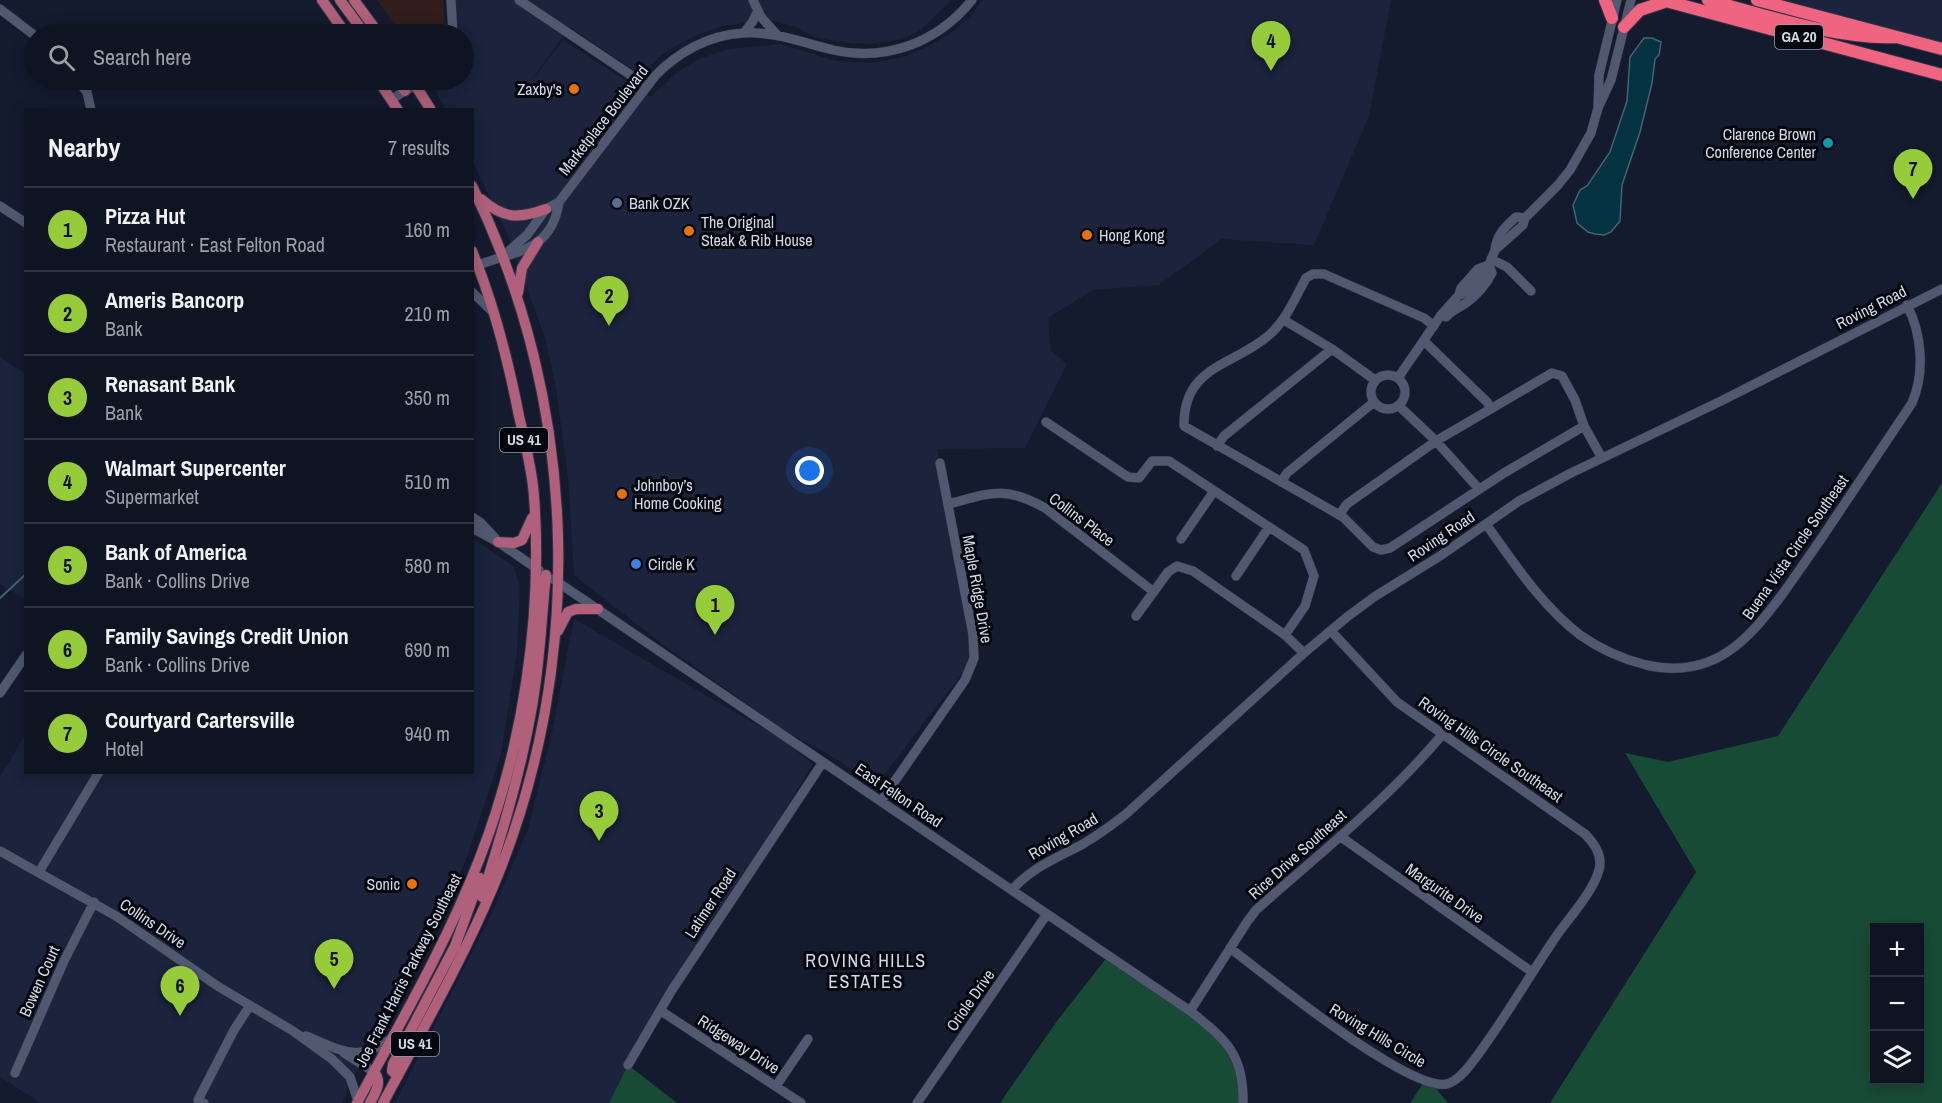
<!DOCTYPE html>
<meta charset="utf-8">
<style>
body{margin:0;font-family:"Archivo Narrow",sans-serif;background:#1d2130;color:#f1f3f6}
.controls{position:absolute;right:18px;bottom:18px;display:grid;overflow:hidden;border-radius:0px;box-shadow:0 3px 15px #0003}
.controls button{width:54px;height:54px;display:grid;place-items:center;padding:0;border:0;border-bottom:2px solid #2f3341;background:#0f1423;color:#f1f3f6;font:30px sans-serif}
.you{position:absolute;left:810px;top:471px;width:21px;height:21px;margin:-15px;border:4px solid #fff;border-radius:50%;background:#1a73e8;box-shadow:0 0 0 9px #1a73e833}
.badge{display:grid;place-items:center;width:39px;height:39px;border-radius:50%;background:#96cc39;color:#111;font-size:20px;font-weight:700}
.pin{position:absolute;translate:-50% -50px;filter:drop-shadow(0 2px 3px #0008)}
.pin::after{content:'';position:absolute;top:32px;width:21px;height:18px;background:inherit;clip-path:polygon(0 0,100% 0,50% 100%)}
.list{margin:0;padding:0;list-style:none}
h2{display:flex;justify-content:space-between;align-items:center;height:78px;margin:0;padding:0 24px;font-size:26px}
h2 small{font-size:20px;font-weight:400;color:#9b9ea6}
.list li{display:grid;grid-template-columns:39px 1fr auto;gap:18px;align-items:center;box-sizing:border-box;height:84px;padding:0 24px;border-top:2px solid #2f3341}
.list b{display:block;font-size:22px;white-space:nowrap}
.list p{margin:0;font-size:20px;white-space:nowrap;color:#9b9ea6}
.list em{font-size:20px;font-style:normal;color:#9b9ea6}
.icon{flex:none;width:33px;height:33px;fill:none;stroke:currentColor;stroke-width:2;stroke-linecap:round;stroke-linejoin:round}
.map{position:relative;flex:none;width:1942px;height:1103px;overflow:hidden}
.search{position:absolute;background:#0f1423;box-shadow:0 3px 15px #0003;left:24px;top:24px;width:450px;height:66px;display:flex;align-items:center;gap:15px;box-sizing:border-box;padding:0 21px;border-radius:33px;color:#9b9ea6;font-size:22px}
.panel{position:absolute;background:#0f1423;box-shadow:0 3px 15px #0003;left:24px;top:108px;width:450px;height:666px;border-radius:0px}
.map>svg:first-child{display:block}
</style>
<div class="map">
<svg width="1942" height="1103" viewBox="0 0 1942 1103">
<rect width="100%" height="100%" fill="#141b2f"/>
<path fill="#1b233d" d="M 456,0 L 952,0 L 918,32 L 897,40 L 870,44 L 847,43 L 813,37 L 797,27 L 769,20 L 745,23 L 722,26 L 690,38 L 660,56 L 649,68 L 636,72 L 570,27 L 524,90 L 563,40 L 651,97 L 676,73 L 699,59 L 729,49 L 780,44 L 836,61 L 870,63 L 900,58 L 927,47 L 954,31 L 973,13 L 982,0 L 1391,0 L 1369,116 L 1314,245 L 1222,239 L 1159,285 L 1093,290 L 1048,318 L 1051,351 L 1067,364 L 1025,448 L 937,449 L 948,504 L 974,658 L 876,785 L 828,754 L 787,732 L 662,644 L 574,575 L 568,477 L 555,382 L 545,338 L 509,238 L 473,162 L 472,110 L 445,109 L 431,83 L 434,80 L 464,80 L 464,34 L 457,34 Z
M 1779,0 L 1942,0 L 1942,44 Z
M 0,357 L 25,373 L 25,599 L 0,584 Z
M 473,538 L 514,567 L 520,587 L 517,652 L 501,754 L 468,854 L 443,916 L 394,1012 L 362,1058 L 342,1103 L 41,1103 L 0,1077 L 0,777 L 25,735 L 26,772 L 472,772 Z
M 574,619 L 780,738 L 813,764 L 628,1065 L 609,1103 L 395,1103 L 490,917 L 528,829 L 552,732 Z"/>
<path fill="#301d1c" d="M 377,0 L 443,0 L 445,34 L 401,34 Z"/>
<path fill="#184b36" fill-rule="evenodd" d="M 1942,483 L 1942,1103 L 1550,1103 L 1696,872 L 1625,753 L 1668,762 L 1778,736 ZM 1874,928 L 1920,928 L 1920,1080 L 1874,1080 Z
M 1108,956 L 1190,1011 L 1232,1052 L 1243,1103 L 1000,1103 L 1057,1021 Z
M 628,1065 L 677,1103 L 609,1103 Z
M 1427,1078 L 1448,1103 L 1410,1103 Z"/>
<path fill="#043240" stroke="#426472" stroke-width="1.5" d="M 1644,38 L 1652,38 L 1661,42 L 1659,55 L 1655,59 L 1652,83 L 1640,132 L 1622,185 L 1620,221 L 1611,232 L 1604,235 L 1595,234 L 1588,232 L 1577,223 L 1573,205 L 1580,190 L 1587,186 L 1610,152 L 1627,101 L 1630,57 Z"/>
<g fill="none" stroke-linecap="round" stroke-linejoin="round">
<path stroke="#426472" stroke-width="2" d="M 0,598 L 26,574"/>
<defs>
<path id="minor" d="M 451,0 L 453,34
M 519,0 L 647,86
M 753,0 L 761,17 L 778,36
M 0,9 L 34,35
M 744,33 L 753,21 L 758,10
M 77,80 L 87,92 L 91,110
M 392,99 L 423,80
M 1598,107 L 1599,75 L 1617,0
M 0,206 L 26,223
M 1525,218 L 1516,217 C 1504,228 1497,234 1495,250 L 1523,225 L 1525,218 L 1558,185 L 1570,170 L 1591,133 L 1598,108 L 1611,80 L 1631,0
M 503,256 L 527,235 L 546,209 L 559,202 L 655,76 C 678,52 709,35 743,33 C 774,31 804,43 833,50 C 887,62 938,42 972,0
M 1491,259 L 1507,267 L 1531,291
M 478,265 C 516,251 552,251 559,202
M 472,292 L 492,311
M 1459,295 C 1469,292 1484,279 1484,268
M 1446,317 C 1452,310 1459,308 1466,303 C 1476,296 1486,284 1492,273 L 1489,265
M 1284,320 L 1332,349
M 1434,326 L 1424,318 L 1324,274 L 1313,274 L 1306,278 C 1295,298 1286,321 1268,336 C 1233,366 1183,366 1184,426 L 1343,517 L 1373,547 L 1381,550 L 1390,548 L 1504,473 L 1584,426 L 1602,458
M 1424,341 L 1487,402 L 1491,409
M1371 392a17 17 0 1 1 34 0a17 17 0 1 1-34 0Z
M 1398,378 L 1441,315 L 1459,295 L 1461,288 L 1478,269 L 1489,265 L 1495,250
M 1399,406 L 1436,441 L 1479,489
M 1046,422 L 1128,477 L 1139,478 L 1152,461 L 1169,461 L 1304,550 L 1314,576 L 1305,606 L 1285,635
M 1217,446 L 1224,436 L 1332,349 L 1375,380
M 1281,482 L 1287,473 L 1374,402
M 948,504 C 991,493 1004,485 1045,508 L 1154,592
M 1339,515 L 1347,504 L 1436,441 L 1552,373 L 1562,376 L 1575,400 L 1584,426
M 472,517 L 481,523 L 495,538
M 1486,524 C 1514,563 1541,605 1580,635 C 1600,649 1622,659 1646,665 C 1713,680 1748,641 1784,592 C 1800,569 1816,547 1831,524 C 1858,484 1885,444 1912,403 C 1925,373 1922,334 1907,305
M 472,528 L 498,542 L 539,570
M 1181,539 L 1214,491
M 1236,576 L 1269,527
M 553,579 L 1190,1011 C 1226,1040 1244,1054 1243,1103
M 1136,616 L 1168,572 L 1177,566 L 1193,571 L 1285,635 L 1304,653
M 0,693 L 26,655
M 881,801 L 965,680 L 974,658 L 973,635 L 940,463
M 1341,837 L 1532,972
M 0,851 L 116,916 L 219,987 L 293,1031 L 332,1059 L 350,1077 L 358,1101
M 39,872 L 99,772
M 1012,890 C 1032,867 1057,858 1083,844 C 1098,835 1112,825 1126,814 L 1304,653 L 1347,617 L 1374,597 L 1440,556 L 1519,501 L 1569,474 L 1721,401 L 1942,289
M 1230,948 C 1265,975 1409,1092 1447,1084 C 1461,1080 1474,1060 1482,1049 C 1508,1013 1530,975 1555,938 C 1568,919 1593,892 1599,870 C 1603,856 1594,843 1585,834 L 1397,702 L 1331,631
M 661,1011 L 801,1103
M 1190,1011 L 1247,922 L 1256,910 C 1320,853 1386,801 1442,735
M 306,1036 C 341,1050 358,1064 392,1038
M 344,1053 L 374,1072
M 628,1065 L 672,990 L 823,762
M 15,1073 L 64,961 L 94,902
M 776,1086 L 808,1039
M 204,1103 L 198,1100 L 234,1030 L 249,1007
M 917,1103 L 1047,914"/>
<path id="major" d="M 322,0 L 346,34
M 340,0 L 365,34
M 354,0 L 379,34
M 378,80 L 398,110
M 396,80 L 405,91
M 412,80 L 431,110
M 481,199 C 504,219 518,219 546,209
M 518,293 L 522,268 L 538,242
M 498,542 L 514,543 L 522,540 L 532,518
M 558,631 L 568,612 L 576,609 L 598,609
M 482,897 C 501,836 520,775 531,712 C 540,666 541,621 546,575
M 398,1076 L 392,1071 L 393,1064 L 455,946 L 480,878
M 357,1103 C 400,1023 446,945 479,860 C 523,748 543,616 534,496 C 532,469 525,442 519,416 C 508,360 494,304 472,251
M 370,1103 C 375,1093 383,1082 374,1072
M 383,1103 C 421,1032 462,961 493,887 C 587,663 579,404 472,186"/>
<path id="highway" d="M 1605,0 L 1612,18
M 1662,0 L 1942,75
M 1708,0 C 1764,15 1839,40 1896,37
M 1757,0 L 1942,49
M 1624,27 L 1640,10 L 1667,1"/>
</defs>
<use href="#minor" stroke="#313444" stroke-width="10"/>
<use href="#major" stroke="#313444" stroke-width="12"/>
<use href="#highway" stroke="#313444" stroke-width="14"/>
<use href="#minor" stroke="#515971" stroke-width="9"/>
<use href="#major" stroke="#b0607a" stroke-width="10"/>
<use href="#highway" stroke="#ef6480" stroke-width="12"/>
</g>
<g fill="#e8710a" stroke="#04060e" stroke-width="2">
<circle cx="574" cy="89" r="6"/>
<circle cx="689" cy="231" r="6"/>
<circle cx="1087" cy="235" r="6"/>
<circle cx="622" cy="494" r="6"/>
<circle cx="412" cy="884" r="6"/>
</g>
<circle fill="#0f9aa8" stroke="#04060e" stroke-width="2" cx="1828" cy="143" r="6"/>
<circle fill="#5c6f8a" stroke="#04060e" stroke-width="2" cx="617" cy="203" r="6"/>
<circle fill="#3f7fe0" stroke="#04060e" stroke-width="2" cx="636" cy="564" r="6"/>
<g text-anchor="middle" stroke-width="6" stroke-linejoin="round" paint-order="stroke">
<g fill="#04060e" stroke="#959aa6" stroke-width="1.5">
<rect x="1775" y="25" width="48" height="24" rx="4.5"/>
<rect x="500" y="428" width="48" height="24" rx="4.5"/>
<rect x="391" y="1032" width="48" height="24" rx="4.5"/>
</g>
<g font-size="15" font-weight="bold" fill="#d3d9e7">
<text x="1799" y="42">GA 20</text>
<text x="524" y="445">US 41</text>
<text x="415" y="1049">US 41</text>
</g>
<g font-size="16" fill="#d3d9e7" stroke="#04060e" text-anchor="start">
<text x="562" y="95" text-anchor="end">Zaxby's</text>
<text x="1816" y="140" text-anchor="end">Clarence Brown<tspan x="1816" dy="18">Conference Center</tspan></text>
<text x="629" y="209">Bank OZK</text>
<text x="701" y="228">The Original<tspan x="701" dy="18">Steak &amp; Rib House</tspan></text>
<text x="1099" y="241">Hong Kong</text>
<text x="634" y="491">Johnboy’s<tspan x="634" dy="18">Home Cooking</tspan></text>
<text x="648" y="570">Circle K</text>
<text x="400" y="890" text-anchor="end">Sonic</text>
</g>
<g font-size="16" fill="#d3d9e7" stroke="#04060e">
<text transform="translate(603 120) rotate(-52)" y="6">Marketplace Boulevard</text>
<text transform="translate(1871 307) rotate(-27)" y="6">Roving Road</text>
<text transform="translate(1082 519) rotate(37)" y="6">Collins Place</text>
<text transform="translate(1441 536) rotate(-34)" y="6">Roving Road</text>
<text transform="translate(1795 547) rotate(-55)" y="6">Buena Vista Circle Southeast</text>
<text transform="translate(978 589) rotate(80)" y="6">Maple Ridge Drive</text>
<text transform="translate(1491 749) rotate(35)" y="6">Roving Hills Circle Southeast</text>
<text transform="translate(899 795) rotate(34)" y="6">East Felton Road</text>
<text transform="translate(1063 836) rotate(-30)" y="6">Roving Road</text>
<text transform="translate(1297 854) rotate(-42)" y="6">Rice Drive Southeast</text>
<text transform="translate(1445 893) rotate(35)" y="6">Margurite Drive</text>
<text transform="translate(710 903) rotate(-57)" y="6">Latimer Road</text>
<text transform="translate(153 923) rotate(34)" y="6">Collins Drive</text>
<text transform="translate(408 970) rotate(-63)" y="6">Joe Frank Harris Parkway Southeast</text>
<text transform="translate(39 981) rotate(-66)" y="6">Bowen Court</text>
<text transform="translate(970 1000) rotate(-55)" y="6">Oriole Drive</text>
<text transform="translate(1378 1035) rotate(31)" y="6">Roving Hills Circle</text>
<text transform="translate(739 1044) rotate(33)" y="6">Ridgeway Drive</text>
</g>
<g font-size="18" letter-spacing="1.5" fill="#d3d9e7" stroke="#04060e">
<text x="866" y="967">ROVING HILLS<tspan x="866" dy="21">ESTATES</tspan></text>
</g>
</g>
</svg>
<div class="controls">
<button>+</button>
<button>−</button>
<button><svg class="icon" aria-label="layers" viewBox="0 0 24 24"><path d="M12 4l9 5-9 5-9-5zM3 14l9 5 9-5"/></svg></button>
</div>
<div class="you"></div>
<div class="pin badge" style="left:715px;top:635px">1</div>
<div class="pin badge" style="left:609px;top:326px">2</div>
<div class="pin badge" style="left:599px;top:841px">3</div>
<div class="pin badge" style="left:1271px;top:71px">4</div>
<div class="pin badge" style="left:334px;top:989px">5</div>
<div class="pin badge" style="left:180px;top:1016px">6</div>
<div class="pin badge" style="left:1913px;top:199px">7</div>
<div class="search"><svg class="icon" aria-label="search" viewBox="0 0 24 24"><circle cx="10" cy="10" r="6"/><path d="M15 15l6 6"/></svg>Search here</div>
<section class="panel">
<h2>Nearby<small>7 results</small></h2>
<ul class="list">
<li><span class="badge">1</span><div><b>Pizza Hut</b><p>Restaurant · East Felton Road</p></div><em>160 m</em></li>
<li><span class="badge">2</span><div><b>Ameris Bancorp</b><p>Bank</p></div><em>210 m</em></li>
<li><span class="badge">3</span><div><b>Renasant Bank</b><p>Bank</p></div><em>350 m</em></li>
<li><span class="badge">4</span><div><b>Walmart Supercenter</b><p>Supermarket</p></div><em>510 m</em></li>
<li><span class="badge">5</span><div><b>Bank of America</b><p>Bank · Collins Drive</p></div><em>580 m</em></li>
<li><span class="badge">6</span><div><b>Family Savings Credit Union</b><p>Bank · Collins Drive</p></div><em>690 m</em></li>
<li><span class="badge">7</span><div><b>Courtyard Cartersville</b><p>Hotel</p></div><em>940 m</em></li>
</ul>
</section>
</div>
